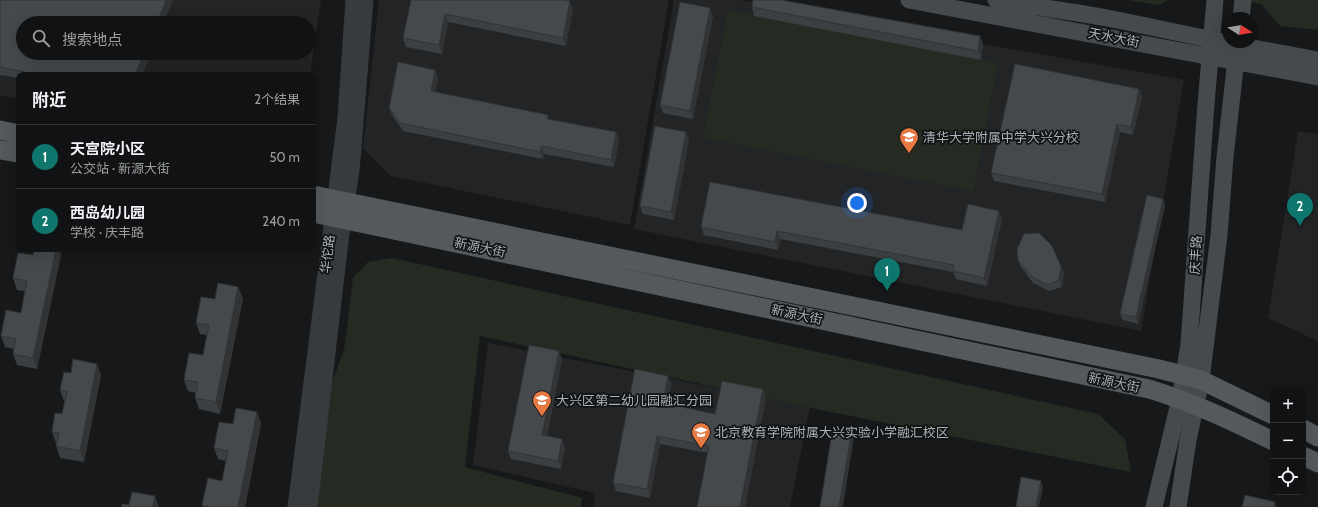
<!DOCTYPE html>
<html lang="zh">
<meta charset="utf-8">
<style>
body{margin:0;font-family:Cabin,"Noto Sans SC",sans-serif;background:#1e2021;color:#f1f3f6}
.controls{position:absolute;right:12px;bottom:12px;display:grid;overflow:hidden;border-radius:8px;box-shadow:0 4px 16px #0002}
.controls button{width:36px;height:36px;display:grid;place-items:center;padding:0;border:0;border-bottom:1px solid #303233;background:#111213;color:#f1f3f6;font:20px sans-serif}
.compass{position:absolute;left:1222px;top:12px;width:36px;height:36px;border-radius:50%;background:#111213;box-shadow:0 4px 16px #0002;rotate:101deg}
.you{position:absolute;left:857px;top:203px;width:14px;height:14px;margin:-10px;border:3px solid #fff;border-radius:50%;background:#1a73e8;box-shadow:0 0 0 6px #1a73e833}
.badge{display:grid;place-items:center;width:26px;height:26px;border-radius:50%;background:#0f766e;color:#fff;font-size:13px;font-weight:700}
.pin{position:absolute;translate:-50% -33px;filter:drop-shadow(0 1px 2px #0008)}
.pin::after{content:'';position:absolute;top:21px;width:14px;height:12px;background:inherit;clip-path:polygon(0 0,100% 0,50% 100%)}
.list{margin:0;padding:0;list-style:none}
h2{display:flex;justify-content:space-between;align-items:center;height:52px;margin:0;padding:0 16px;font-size:17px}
h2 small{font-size:13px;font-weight:400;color:#9c9ea0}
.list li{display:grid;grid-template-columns:26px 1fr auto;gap:12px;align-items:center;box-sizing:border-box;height:64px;padding:0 16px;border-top:1px solid #303233}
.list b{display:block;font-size:15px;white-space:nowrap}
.list p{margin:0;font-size:13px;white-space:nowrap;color:#9c9ea0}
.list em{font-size:13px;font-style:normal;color:#9c9ea0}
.icon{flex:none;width:22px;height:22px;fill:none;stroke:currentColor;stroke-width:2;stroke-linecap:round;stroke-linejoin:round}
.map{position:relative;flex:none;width:1318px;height:507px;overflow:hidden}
.search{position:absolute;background:#111213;box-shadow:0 4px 16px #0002;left:16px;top:16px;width:300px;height:44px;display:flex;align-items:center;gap:10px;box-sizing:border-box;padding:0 14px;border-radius:22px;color:#9c9ea0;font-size:15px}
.panel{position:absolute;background:#111213;box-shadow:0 4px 16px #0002;left:16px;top:72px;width:300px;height:180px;border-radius:8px}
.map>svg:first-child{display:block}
</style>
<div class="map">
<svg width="1318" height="507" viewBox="0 0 1318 507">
<rect width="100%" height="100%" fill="#171819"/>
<path fill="#232426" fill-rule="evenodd" d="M 0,0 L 321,0 L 310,75 L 19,75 L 19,99 L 0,95 ZM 23,23 L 309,23 L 309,53 L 23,53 Z
M 379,0 L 669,0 L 630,225 L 391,176 L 363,148 Z
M 674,0 L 739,0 L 1184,80 L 1141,331 L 634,229 Z
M 1298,131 L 1318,134 L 1318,341 L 1268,318 Z
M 488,343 L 810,406 L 790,507 L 593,507 L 595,493 L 473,465 Z"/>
<path fill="#252b23" d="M 1128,0 L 1168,0 L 1159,5 Z
M 1235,0 L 1318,0 L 1318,30 L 1280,26 L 1261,4 Z
M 728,10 L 998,63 L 973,191 L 703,138 Z
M 392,258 L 1098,414 L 1125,439 L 1131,472 L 821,410 L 480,336 L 465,467 L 582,498 L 581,507 L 312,507 L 322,409 L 344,350 L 353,278 L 368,262 Z"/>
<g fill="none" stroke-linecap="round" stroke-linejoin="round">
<path stroke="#383b3e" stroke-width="15" d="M 295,507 L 345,118 L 353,0
M 310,507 L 342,233 L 352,171 L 366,0"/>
<path stroke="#464a4d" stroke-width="17" d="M 909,0 L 1318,77
M 996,0 C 1033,7 1070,11 1107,18 C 1177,32 1247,48 1318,60
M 1241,18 L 1243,0
M 1154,507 L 1180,399 L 1189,344 L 1206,104 L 1215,0
M 1178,507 L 1188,440 L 1201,380 L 1219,235 L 1225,157 L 1238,42"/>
<path stroke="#54595c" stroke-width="19" d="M 0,130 L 19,134
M 0,150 L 19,153
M 313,195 L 1159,369 L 1201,380 L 1273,415
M 313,213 L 1149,389 C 1192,402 1232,421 1273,441
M 1303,429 L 1318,437
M 1303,456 L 1318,463"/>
</g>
<path fill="#3c3f41" d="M 0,0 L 173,0 L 163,23 L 23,23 L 23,53 L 151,53 L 142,75 L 19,75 L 19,78 L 0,75 Z
M 411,0 L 573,9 L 566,46 L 448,22 L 442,54 L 406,47 L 403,38 Z
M 752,7 L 983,44 L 981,60 L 754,16 Z
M 713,16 L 693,119 L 663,113 L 660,105 Z
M 435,70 L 438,78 L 435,92 L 548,115 L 549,119 L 616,132 L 619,140 L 614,167 L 544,154 L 543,159 L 403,131 L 392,115 L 389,108 Z
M 1139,89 L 1142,97 L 1133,135 L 1120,132 L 1105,202 L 994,181 L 991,173 Z
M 689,140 L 674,220 L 643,214 L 640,206 Z
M 1163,199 L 1165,205 L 1138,324 L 1123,320 L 1120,314 Z
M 1002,219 L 987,286 L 956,279 L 953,272 L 780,239 L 778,250 L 704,235 L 701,227 L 962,230 Z
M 34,249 L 59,249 L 61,255 L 37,369 L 17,365 L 13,354 L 14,349 L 5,347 L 1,336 L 21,313 L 25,291 L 17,290 L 13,278 L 33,255 Z
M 1018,260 L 1064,272 L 1062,287 L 1049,291 L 1033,283 L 1021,267 Z
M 243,298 L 220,414 L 199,409 L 195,398 L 196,393 L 188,391 L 184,380 L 203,355 L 207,335 L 200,334 L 196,323 L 215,299 Z
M 562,359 L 547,436 L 565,447 L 561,469 L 511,459 L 508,451 Z
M 97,364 L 101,375 L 84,462 L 60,458 L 56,446 L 57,443 L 56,443 L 52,432 L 62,414 L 65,401 L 64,401 L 60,390 L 71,373 Z
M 668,376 L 671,384 L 667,404 L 715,414 L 763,389 L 766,397 L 745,507 L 697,507 L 708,453 L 660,444 L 650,498 L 616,491 L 613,483 Z
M 257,412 L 261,424 L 245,507 L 203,507 L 202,505 L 222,481 L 226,461 L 218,459 L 214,448 L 233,424 Z"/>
<path fill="#313335" d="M 166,0 L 173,0 L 163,23 L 157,23 Z
M 570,1 L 573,9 L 566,46 L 563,38 Z
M 710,8 L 713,16 L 693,119 L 690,111 Z
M 445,14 L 448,22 L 442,54 L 439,45 Z
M 980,36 L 983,44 L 981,60 L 978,51 Z
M 144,53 L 151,53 L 142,75 L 135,75 Z
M 435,70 L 438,78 L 433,99 L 431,91 Z
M 1139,89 L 1142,97 L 1133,135 L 1131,127 Z
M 1117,124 L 1120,132 L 1105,202 L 1102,194 Z
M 616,132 L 619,140 L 614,167 L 611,160 Z
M 686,132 L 689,140 L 674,220 L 671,212 Z
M 542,146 L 544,154 L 543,159 L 540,152 Z
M 1163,199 L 1165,205 L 1138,324 L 1136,317 Z
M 999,211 L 1002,219 L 987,286 L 984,278 Z
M 777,231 L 780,239 L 778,250 L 775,242 Z
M 56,249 L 59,249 L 61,255 L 37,369 L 33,358 Z
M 1061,266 L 1064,272 L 1062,287 L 1059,280 Z
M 238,287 L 243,298 L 220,414 L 216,402 Z
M 559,351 L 562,359 L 545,443 L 542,435 Z
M 97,364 L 101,375 L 84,462 L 80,451 Z
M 668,376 L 671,384 L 666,412 L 663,403 Z
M 763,389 L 766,397 L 745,507 L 740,507 Z
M 257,412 L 261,424 L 245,507 L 238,507 Z
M 852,431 L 854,437 L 843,507 L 839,507 Z
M 657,436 L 660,444 L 650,498 L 647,489 Z
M 562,439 L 565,447 L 561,469 L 558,461 Z
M 1041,481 L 1043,487 L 1039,507 L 1036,507 Z
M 155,496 L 159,507 L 153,507 Z
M 1275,502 L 1277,507 L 1274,507 Z"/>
<path fill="#46494c" stroke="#313335" d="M 0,0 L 166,0 L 157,23 L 23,23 L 23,53 L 144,53 L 135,75 L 40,75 L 0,67 Z
M 411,0 L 564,0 L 570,1 L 563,38 L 445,14 L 439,45 L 403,38 Z
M 753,0 L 781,0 L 980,36 L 978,51 L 752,7 Z
M 680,2 L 710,8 L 690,111 L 660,105 Z
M 398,62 L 435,70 L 431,91 L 548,115 L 547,119 L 616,132 L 611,160 L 542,146 L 540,152 L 400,123 L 389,108 Z
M 1015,64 L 1139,89 L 1131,127 L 1117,124 L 1102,194 L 991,173 Z
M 655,126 L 686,132 L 671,212 L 640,206 Z
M 710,182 L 962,230 L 968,204 L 999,211 L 984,278 L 953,271 L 954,265 L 777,231 L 775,242 L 701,227 Z
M 1147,195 L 1163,199 L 1136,317 L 1120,314 Z
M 1039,233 L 1052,246 L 1061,266 L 1059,280 L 1047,285 L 1031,276 L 1018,260 L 1017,249 L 1024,234 Z
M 34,249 L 56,249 L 33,358 L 13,354 L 16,339 L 1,336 L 6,310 L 21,313 L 27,281 L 13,278 L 18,253 L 33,255 Z
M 218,283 L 238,287 L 216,402 L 195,398 L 198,382 L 184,380 L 189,353 L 203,355 L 209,325 L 196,323 L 201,297 L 215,299 Z
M 529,345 L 559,351 L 542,435 L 562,439 L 558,461 L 508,451 Z
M 73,359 L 97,364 L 80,451 L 56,446 L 59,433 L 52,432 L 55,413 L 62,414 L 67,392 L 60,390 L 64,372 L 71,373 Z
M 635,369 L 668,376 L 663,403 L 715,414 L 722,381 L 763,389 L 740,507 L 697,507 L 709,446 L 657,436 L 647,489 L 613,483 Z
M 236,408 L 257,412 L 238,507 L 212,507 L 202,505 L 208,478 L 222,481 L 228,451 L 214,448 L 219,422 L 233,424 Z
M 833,427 L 852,431 L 839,507 L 820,507 Z
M 1021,477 L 1041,481 L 1036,507 L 1016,507 Z
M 132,492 L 155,496 L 153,507 L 122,507 L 122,504 L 129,505 Z
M 1245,495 L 1275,502 L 1274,507 L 1242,507 Z"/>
<defs>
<symbol id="school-pin" viewBox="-11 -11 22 30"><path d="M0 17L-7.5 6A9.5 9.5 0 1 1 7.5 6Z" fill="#e67942" stroke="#121314"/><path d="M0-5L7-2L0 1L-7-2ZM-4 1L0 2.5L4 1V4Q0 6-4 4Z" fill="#fff"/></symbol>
</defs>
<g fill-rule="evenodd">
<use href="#school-pin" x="898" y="126" width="22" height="30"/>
<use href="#school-pin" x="531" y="389" width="22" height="30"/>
<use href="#school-pin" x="690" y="421" width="22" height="30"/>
</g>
<g text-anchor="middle" stroke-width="3.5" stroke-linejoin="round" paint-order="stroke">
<g font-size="13" fill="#aab3b8" stroke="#121314">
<text transform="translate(1114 37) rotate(11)" y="5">天水大街</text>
<text transform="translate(480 247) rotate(12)" y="5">新源大街</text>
<text transform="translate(327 254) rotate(-83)" y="5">华佗路</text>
<text transform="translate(1195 255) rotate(-86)" y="5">庆丰路</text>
<text transform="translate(797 314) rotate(12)" y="5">新源大街</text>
<text transform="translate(1114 382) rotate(12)" y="5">新源大街</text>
</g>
<g font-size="13" fill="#aab3b8" stroke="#121314" text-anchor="start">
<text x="923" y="142">清华大学附属中学大兴分校</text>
<text x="556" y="405">大兴区第二幼儿园融汇分园</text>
<text x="715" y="437">北京教育学院附属大兴实验小学融汇校区</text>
</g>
</g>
</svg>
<div class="controls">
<button>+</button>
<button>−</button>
<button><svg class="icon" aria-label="locate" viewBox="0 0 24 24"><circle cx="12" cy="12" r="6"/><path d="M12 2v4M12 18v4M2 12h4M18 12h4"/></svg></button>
</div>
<svg class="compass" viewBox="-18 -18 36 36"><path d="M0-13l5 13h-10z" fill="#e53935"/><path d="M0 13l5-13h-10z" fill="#9c9ea0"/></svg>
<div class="you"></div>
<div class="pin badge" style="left:887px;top:291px">1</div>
<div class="pin badge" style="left:1300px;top:226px">2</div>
<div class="search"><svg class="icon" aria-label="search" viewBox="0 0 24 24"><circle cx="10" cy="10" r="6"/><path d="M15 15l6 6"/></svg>搜索地点</div>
<section class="panel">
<h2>附近<small>2个结果</small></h2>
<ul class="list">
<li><span class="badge">1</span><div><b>天宫院小区</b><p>公交站 · 新源大街</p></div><em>50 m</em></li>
<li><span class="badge">2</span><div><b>西岛幼儿园</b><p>学校 · 庆丰路</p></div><em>240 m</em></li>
</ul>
</section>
</div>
